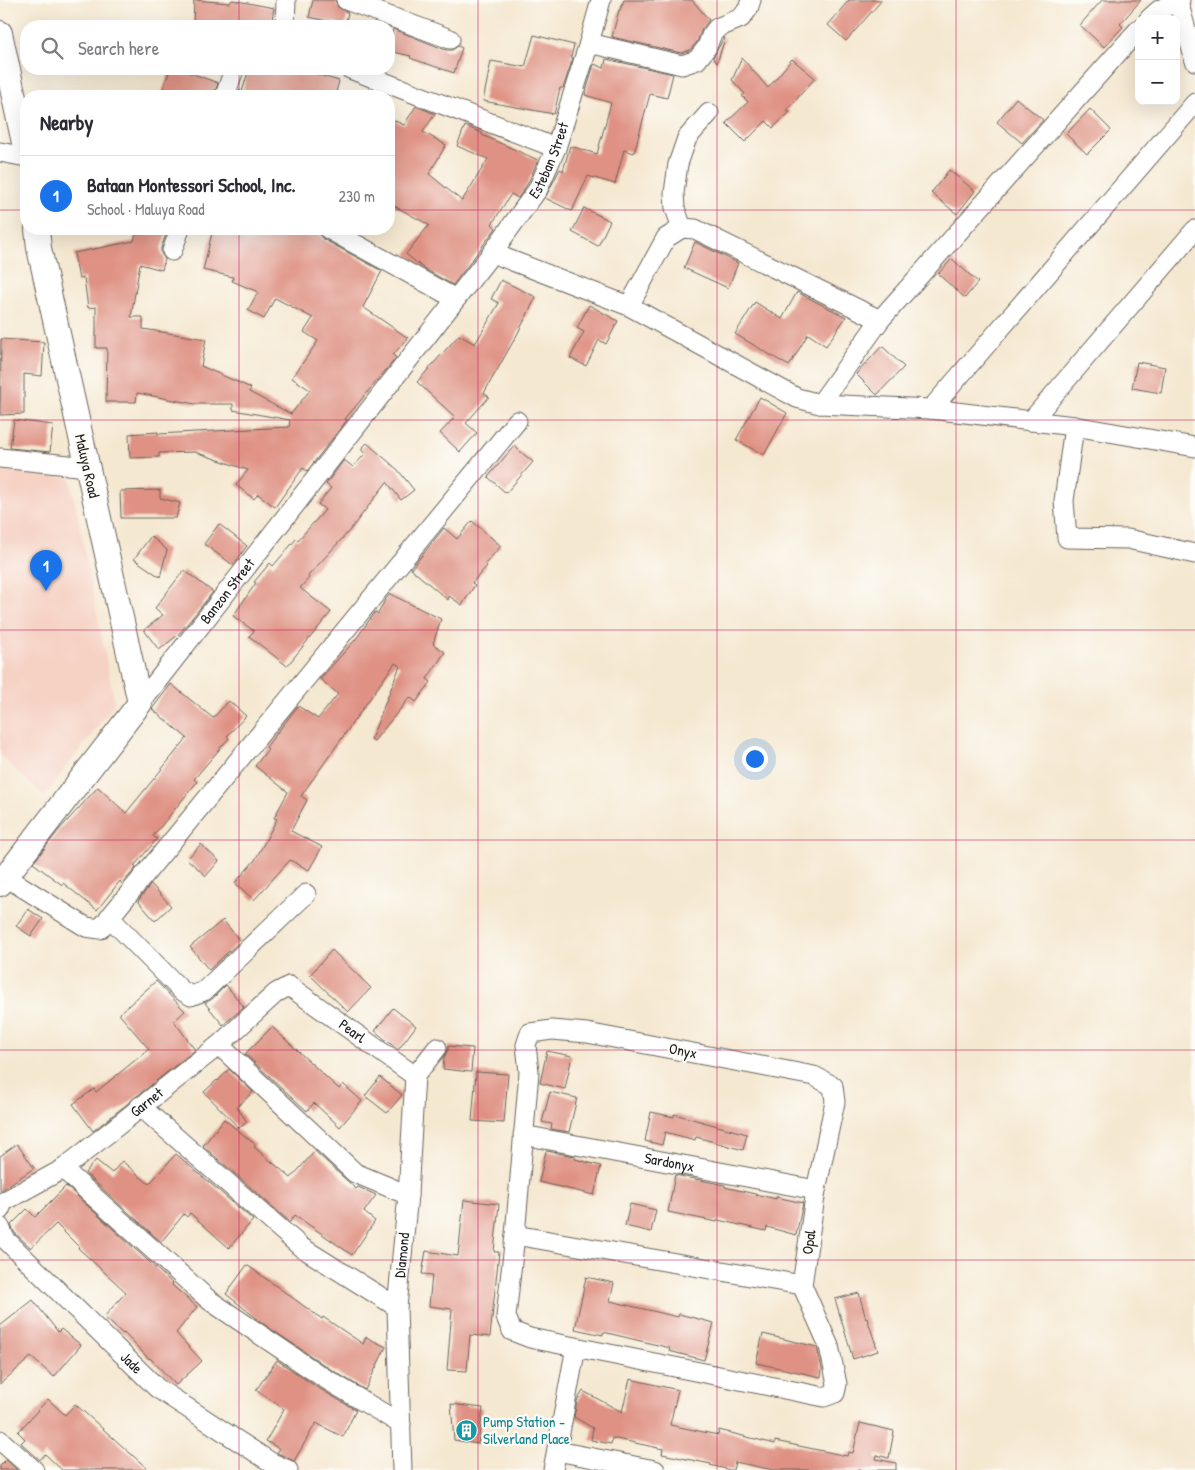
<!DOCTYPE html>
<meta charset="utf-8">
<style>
body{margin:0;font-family:"Patrick Hand",sans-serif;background:#f7f7f7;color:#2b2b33}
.controls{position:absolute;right:15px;top:15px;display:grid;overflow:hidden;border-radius:10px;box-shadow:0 5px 20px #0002}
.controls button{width:45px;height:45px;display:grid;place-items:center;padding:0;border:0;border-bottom:1px solid #e1e1e2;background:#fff;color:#2b2b33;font:25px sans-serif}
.you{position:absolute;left:754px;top:758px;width:18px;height:18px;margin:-12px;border:4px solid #fff;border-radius:50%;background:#1a73e8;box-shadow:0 0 0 8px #1a73e833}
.badge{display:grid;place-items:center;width:32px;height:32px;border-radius:50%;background:#1a73e8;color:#fff;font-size:16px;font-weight:700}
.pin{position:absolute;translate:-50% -41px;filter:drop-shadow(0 1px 2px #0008)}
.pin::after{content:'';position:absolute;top:26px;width:18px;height:15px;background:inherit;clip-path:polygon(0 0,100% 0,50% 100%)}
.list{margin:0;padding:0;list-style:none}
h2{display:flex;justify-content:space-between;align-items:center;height:65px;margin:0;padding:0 20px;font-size:21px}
h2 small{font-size:16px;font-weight:400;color:#7c7c81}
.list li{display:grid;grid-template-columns:32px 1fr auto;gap:15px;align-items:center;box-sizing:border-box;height:80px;padding:0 20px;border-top:1px solid #e1e1e2}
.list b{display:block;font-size:19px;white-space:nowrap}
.list p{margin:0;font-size:16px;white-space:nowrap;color:#7c7c81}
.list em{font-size:16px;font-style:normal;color:#7c7c81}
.icon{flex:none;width:28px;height:28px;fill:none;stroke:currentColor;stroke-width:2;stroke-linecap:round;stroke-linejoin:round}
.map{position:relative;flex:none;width:1195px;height:1470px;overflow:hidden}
.search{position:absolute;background:#fff;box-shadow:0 5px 20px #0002;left:20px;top:20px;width:375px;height:55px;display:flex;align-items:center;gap:12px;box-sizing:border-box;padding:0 18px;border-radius:20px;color:#7c7c81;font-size:19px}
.panel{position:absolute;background:#fff;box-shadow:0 5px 20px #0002;left:20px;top:90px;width:375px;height:145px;border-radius:20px}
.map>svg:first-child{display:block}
</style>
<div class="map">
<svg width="1195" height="1470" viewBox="0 0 1195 1470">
<rect width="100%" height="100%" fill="#fdfcf7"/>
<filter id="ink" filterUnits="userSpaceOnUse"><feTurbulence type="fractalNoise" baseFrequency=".02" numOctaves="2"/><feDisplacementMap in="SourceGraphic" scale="10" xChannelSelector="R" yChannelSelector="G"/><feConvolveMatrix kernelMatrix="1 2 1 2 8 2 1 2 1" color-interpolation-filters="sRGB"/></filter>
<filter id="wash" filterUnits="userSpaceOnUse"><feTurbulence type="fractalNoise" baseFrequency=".0096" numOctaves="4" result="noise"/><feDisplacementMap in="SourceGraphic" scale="20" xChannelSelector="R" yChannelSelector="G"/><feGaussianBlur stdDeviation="1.12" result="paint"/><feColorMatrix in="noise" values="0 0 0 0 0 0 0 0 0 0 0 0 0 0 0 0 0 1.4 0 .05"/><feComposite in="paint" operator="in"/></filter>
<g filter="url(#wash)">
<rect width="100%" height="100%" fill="#f5e8d1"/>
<path fill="#f6d2c5" d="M 0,471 L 70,478 L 115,704 L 44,796 L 0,755 Z"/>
<g id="blocks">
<path fill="#df9284" d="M 194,0 L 230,3 L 232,0 L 274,8 L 271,26 L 193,25 Z
M 313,0 L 335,0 L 338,7 L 348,13 L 345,25 L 309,17 Z
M 624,0 L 692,0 L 709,20 L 702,29 L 697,42 L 690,50 L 681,53 L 612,37 L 619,10 L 620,10 Z
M 849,0 L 882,0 L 846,41 L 828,25 Z
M 1102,0 L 1141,0 L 1120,24 L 1123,27 L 1104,47 L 1080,25 Z
M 393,29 L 446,50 L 452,50 L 458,46 L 462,48 L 454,73 L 410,58 L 411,56 L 389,51 Z
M 534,35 L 574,45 L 571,57 L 573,58 L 563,88 L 560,88 L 554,114 L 483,101 L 491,61 L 525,67 Z
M 724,37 L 725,38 L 717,63 L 713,58 Z
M 742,58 L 768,88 L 792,59 L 815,78 L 787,110 L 790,112 L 773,128 L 766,121 L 745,142 L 726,123 L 748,102 L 742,96 L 745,94 L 732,80 Z
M 606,59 L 673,74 L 667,98 L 650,94 L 634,153 L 624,150 L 615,184 L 588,176 L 572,211 L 545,198 L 560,169 L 563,171 L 570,146 L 597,154 L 611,103 L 585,95 L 594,64 L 604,68 Z
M 170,69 L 180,69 L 218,83 L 214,96 L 174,96 L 162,92 Z
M 249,69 L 311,69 L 310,72 L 339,81 L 335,96 L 237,96 L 239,90 L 242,92 Z
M 1016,98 L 1043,120 L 1022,143 L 997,122 Z
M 416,106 L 435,114 L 423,132 L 446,145 L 429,174 L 462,201 L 488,159 L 457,146 L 465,126 L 482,133 L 482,135 L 538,160 L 528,183 L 518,198 L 511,194 L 492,224 L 496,228 L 453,285 L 423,268 L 406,254 L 429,225 L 389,203 L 389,118 L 404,125 Z
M 1090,109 L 1111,130 L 1087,154 L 1066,134 Z
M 949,170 L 975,191 L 957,214 L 931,193 Z
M 584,208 L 610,221 L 598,246 L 572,232 Z
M 137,229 L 168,229 L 161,248 L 161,253 L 165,259 L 162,270 L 140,264 L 131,317 L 143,317 L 143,329 L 206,339 L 201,366 L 251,388 L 249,392 L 291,414 L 310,390 L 292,378 L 318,341 L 304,332 L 313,318 L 275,298 L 264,319 L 248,310 L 258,292 L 232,281 L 233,277 L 203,270 L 213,229 L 312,229 L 317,232 L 323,239 L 382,271 L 363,307 L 408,338 L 393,355 L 396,358 L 345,419 L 347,420 L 307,471 L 303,468 L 275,507 L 258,494 L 254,499 L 236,485 L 248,470 L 195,452 L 159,453 L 159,457 L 130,458 L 129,434 L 158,432 L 158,434 L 289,427 L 290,420 L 233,410 L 233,404 L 195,404 L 137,393 L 136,402 L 106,402 L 107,348 L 96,348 L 96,307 L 88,308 L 84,278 L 79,279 L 74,253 L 134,241 Z
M 695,242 L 738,263 L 728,288 L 684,268 Z
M 952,259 L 978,282 L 965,298 L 938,274 Z
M 501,280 L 536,297 L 518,333 L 484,393 L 489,397 L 466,423 L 477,433 L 460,452 L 440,433 L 455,417 L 417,382 L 459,335 L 475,344 L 499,303 L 491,299 Z
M 797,292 L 846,317 L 826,346 L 808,334 L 789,366 L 735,334 L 755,302 L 782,319 Z
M 589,305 L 618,321 L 606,344 L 599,340 L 586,366 L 570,358 L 584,332 L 577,328 Z
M 1,339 L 44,342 L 42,376 L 24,374 L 24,414 L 0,415 Z
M 882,346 L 904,367 L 877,395 L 856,374 Z
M 1137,362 L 1165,367 L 1161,393 L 1132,388 Z
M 760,397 L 787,413 L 764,455 L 736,440 Z
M 14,420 L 53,425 L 50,452 L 10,448 Z
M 367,443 L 398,470 L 414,490 L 401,500 L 387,482 L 350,530 L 308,576 L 309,578 L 300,588 L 331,612 L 287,666 L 249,636 L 254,631 L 233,616 L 256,583 L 254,582 L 270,563 L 273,566 L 296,539 L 298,540 L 325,510 L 318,504 L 331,488 L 326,484 L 344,460 L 353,467 L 365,454 L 361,449 Z
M 514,446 L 533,462 L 506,493 L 488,477 Z
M 160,490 L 160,498 L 180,503 L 176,518 L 121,518 L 120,491 Z
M 472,521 L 501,546 L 485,564 L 487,566 L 472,583 L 475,585 L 462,605 L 449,596 L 448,600 L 411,569 L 444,528 L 457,539 Z
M 219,524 L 247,546 L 233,565 L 204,544 Z
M 151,536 L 167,550 L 160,577 L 134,559 Z
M 184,570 L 213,592 L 179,634 L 159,650 L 144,630 L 163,615 L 155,608 Z
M 390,594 L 441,619 L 433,644 L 445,652 L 427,679 L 431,682 L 416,702 L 410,697 L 374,741 L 371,739 L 400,666 L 395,663 L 301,796 L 307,800 L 291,831 L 322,847 L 309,870 L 290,860 L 254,900 L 235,883 L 255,860 L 277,819 L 274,818 L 288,792 L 255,766 L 268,749 L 266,747 L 298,706 L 318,719 L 338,694 L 320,679 L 356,639 L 375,612 L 378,614 L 385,600 Z
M 171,684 L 213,718 L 229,701 L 246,716 L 227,736 L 229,738 L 194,779 L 197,782 L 153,836 L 157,839 L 134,866 L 136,868 L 122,884 L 120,881 L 97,910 L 63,883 L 62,885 L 33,863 L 59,830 L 98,787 L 126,813 L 187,738 L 152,709 Z
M 201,844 L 219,861 L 206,876 L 187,859 Z
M 151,884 L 171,906 L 155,921 L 138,901 Z
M 28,909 L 43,919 L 31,936 L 16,926 Z
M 223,920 L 240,941 L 209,970 L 190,947 Z
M 332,950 L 371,988 L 348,1012 L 310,975 Z
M 156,981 L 185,1011 L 174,1021 L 195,1050 L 93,1131 L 73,1104 L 94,1089 L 96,1092 L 149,1049 L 119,1014 Z
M 226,985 L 244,1007 L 223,1025 L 205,1003 L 212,999 Z
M 393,1008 L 416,1026 L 398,1050 L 375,1031 Z
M 272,1027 L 339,1089 L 343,1084 L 362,1101 L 340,1127 L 314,1103 L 307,1111 L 245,1054 Z
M 448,1046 L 473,1048 L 471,1072 L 443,1069 L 444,1057 L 448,1050 Z
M 547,1051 L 572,1056 L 565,1089 L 540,1083 Z
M 229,1069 L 253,1092 L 237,1107 L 247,1122 L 239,1128 L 204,1092 L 217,1080 L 218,1081 Z
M 476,1072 L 508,1074 L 504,1123 L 472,1121 Z
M 380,1077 L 402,1095 L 387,1113 L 365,1096 Z
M 550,1092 L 577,1098 L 569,1132 L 551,1129 L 552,1124 L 542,1122 Z
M 651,1112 L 674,1117 L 674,1114 L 747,1134 L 743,1150 L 696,1137 L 695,1140 L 665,1132 L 662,1145 L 645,1141 Z
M 224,1119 L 256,1145 L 254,1147 L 291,1178 L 315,1151 L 356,1189 L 358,1187 L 376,1195 L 364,1212 L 375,1221 L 352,1255 L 295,1215 L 290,1222 L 203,1146 Z
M 17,1144 L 34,1168 L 0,1191 L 0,1156 Z
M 546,1151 L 575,1156 L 575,1159 L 601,1166 L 594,1195 L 539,1182 Z
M 176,1154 L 253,1220 L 229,1248 L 190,1213 L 187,1217 L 184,1214 L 161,1242 L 85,1173 L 96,1160 L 112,1173 L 122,1161 L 149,1184 Z
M 675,1175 L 725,1185 L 725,1187 L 776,1199 L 776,1197 L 803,1203 L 796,1235 L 767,1227 L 766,1231 L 718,1220 L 717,1222 L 668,1212 Z
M 66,1186 L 147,1260 L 173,1284 L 172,1285 L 197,1307 L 176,1333 L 202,1361 L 176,1385 L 150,1358 L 149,1359 L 124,1333 L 123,1334 L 104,1317 L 126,1292 L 78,1248 L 79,1247 L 56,1224 L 31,1248 L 14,1232 L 11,1225 L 27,1209 L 35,1217 Z
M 464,1200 L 499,1204 L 494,1252 L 499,1252 L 490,1337 L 470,1335 L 467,1371 L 447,1370 L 452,1309 L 429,1306 L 432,1275 L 422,1274 L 426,1251 L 458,1256 Z
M 630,1204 L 656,1210 L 651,1232 L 625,1226 Z
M 247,1265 L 322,1319 L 323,1317 L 363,1344 L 366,1337 L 386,1347 L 365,1390 L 327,1367 L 265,1325 L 226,1294 Z
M 586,1277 L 614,1283 L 610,1301 L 678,1317 L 679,1314 L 714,1323 L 704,1360 L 669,1351 L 670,1348 L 603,1332 L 603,1335 L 575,1329 Z
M 859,1293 L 866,1319 L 867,1318 L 878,1351 L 853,1359 L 835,1299 Z
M 33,1300 L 58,1332 L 61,1329 L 81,1345 L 54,1377 L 31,1357 L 0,1384 L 0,1326 Z
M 763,1334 L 817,1347 L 822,1369 L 821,1377 L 756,1363 Z
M 277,1360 L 315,1386 L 356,1410 L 343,1437 L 316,1423 L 294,1461 L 277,1453 L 280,1449 L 266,1441 L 284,1409 L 256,1390 Z
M 630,1379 L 678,1390 L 670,1425 L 718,1435 L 719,1430 L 775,1444 L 775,1441 L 847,1456 L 848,1452 L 853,1453 L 860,1423 L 894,1431 L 889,1458 L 877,1455 L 876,1459 L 896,1463 L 896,1470 L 773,1470 L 735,1462 L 733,1470 L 730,1470 L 710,1465 L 711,1464 L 662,1454 L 663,1449 L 612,1438 L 611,1444 L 591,1440 L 593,1428 L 574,1417 L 577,1401 L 583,1391 L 622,1412 Z
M 48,1399 L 65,1415 L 75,1404 L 149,1470 L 62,1470 L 45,1454 L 40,1460 L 21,1443 L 25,1439 L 18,1432 Z
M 451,1404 L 483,1408 L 478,1444 L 454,1440 Z
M 6,1460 L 17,1470 L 0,1470 L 0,1466 Z"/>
</g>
</g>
<g filter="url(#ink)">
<use href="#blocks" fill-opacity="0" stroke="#68635b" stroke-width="1"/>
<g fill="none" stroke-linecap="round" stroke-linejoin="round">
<defs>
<g id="minor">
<path d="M 346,0 L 450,39"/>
<path d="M 1178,1 L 1195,61"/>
<path d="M 1149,19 L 1159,10 L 1180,0"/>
<path d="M 285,26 L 286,0"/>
<path d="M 589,43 L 682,65 L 697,60 L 707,47 L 711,36 L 717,28 L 741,18 L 748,9 L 751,0"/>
<path d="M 350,69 L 556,148"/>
<path d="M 225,96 L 234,69"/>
<path d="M 0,152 L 26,157"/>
<path d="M 682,228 L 675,208 L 674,193 L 678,164 L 687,138 L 709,113"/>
<path d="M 328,229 L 456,299"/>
<path d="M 172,251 L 180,229"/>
<path d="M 492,253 L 629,306 L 797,398 L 820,404 L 880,320 L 1139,29"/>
<path d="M 629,306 L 666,238 L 682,228 L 695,229 L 880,320"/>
<path d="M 820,404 L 931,409 L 1074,426 L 1195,447"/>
<path d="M 931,409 L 1195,103"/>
<path d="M 1031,421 L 1195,230"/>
<path d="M 1074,426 L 1064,501 L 1067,538 L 1128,539 L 1195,554"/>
<path d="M 0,458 L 88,467"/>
<path id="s1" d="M 140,703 L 492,253 L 538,189 L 556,148 L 589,43 L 601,0"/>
<path d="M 6,877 L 86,927 L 100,929 L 517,421"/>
<path d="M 109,917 L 181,990 L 191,996 L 204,991 L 306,894"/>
<path d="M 552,1030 L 587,1033 L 814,1076 L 833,1086 L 835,1102 L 816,1190 L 802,1285 L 829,1346 L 837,1384 L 835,1393 L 824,1397 L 530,1338 L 512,1331 L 506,1317 L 515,1235 L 529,1072 L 526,1045 L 530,1033 Z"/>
<path d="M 219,1045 L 355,1173 L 408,1195"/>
<path d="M 140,1106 L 301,1247 L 397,1307"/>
<path id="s2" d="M 523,1135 L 816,1190"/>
<path d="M 63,1169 L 209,1300 L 321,1376 L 401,1424"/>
<path id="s3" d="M 0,1210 L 3,1202 L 63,1169 L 219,1045 L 276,993 L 289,986 L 415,1076"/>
<path id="s4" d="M 0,1227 L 5,1239 L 157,1388 L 272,1463 L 288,1470"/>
<path d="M 515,1235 L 802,1285"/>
<path d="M 0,1440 L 34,1470"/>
<path d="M 557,1451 L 655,1470"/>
<path id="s5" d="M 402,1470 L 397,1307 L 408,1195 L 415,1076 L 437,1048"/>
<path d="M 553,1470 L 576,1347"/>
</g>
<path id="tertiary" d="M 0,33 L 26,152
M 0,884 L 140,703 L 39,248 L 37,229"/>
</defs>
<use href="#minor" stroke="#68635b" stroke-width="21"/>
<use href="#tertiary" stroke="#68635b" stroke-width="26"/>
<use href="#minor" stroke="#fff" stroke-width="19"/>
<use href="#tertiary" stroke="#fff" stroke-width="24"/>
</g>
</g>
<path fill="none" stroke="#c2185b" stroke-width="1" stroke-opacity="0.55" d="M 239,0 L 239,26M 478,0 L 478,1470M 717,0 L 717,1470M 956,0 L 956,1470M 239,69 L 239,96M 0,210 L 26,210M 389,210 L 1195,210M 239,229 L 239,1470M 0,420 L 1195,420M 0,630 L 1195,630M 0,840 L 1195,840M 0,1050 L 1195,1050M 0,1260 L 1195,1260"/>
<defs>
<symbol id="building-disc" viewBox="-11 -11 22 22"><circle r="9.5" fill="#0f9aa8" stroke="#fdfcf7"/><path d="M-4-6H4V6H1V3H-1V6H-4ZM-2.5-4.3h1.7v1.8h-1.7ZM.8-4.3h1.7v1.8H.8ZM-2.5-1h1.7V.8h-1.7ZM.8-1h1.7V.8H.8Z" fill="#fff"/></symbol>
</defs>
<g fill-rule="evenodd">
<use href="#building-disc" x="454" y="1418" width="25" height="25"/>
</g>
<g text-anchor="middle" stroke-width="4.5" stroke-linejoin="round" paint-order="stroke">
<g font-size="15" fill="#1c1c1c" stroke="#fdfcf7">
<text dy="5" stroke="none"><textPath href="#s1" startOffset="681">Esteban Street</textPath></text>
<text transform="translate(87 466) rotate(77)" y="5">Maluya Road</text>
<text dy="5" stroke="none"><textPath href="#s1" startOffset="142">Banzon Street</textPath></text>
<text dy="5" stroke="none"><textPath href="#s3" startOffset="446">Pearl</textPath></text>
<text transform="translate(683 1051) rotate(11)" y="5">Onyx</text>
<text dy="5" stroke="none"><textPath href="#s3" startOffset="184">Garnet</textPath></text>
<text dy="5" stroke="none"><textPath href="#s2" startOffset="149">Sardonyx</textPath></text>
<text transform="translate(809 1242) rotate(-82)" y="5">Opal</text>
<text dy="5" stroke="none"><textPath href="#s5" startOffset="215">Diamond</textPath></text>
<text dy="5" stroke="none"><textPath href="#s4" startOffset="190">Jade</textPath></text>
</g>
<g font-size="15" fill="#0d838f" stroke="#fdfcf7" text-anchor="start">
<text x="483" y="1427">Pump Station -<tspan x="483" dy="17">Silverland Place</tspan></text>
</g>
</g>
</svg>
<div class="controls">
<button>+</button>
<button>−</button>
</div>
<div class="you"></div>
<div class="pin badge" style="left:46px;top:591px">1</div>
<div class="search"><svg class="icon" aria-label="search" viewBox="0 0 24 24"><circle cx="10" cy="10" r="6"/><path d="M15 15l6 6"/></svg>Search here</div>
<section class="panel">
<h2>Nearby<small></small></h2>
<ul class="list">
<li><span class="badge">1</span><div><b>Bataan Montessori School, Inc.</b><p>School · Maluya Road</p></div><em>230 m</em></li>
</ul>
</section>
</div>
